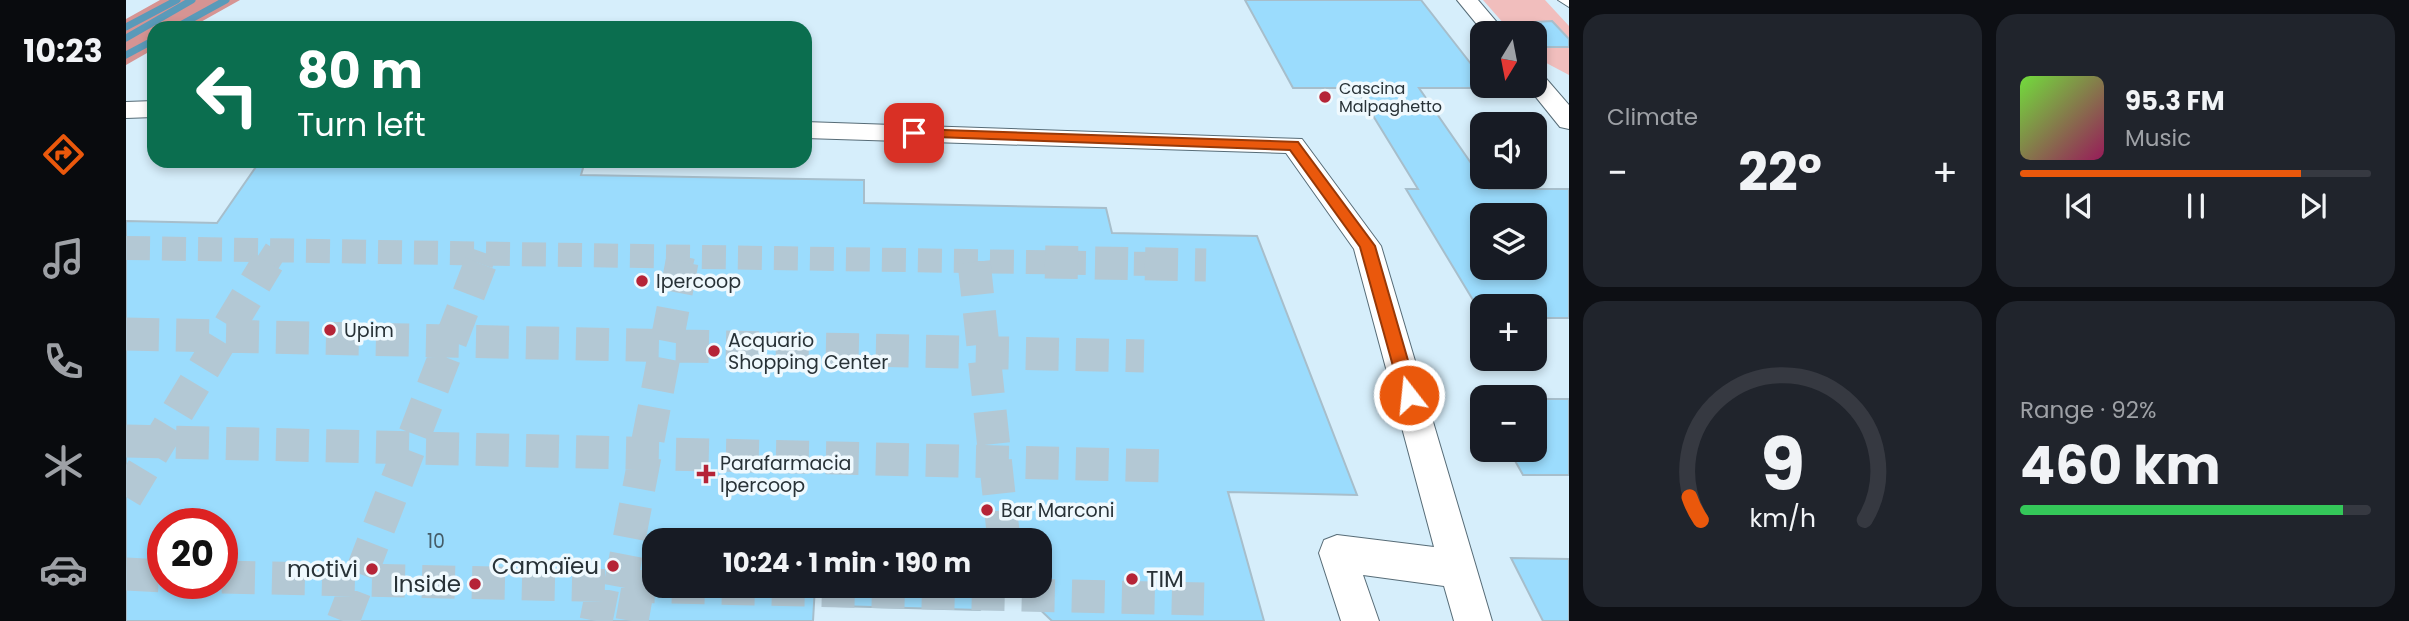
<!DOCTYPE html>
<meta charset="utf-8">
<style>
body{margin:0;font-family:Poppins,sans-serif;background:#20242c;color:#f1f3f6;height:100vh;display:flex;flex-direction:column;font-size:26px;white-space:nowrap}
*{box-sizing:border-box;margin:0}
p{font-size:23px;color:#9ea1a6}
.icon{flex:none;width:38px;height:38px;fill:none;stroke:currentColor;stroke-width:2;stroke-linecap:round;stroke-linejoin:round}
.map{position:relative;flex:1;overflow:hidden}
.drawer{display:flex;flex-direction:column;gap:14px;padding:14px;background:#0d0f14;width:840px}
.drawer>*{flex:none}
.hud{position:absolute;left:21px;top:21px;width:665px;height:147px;border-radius:21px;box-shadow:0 4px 10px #0003;background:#0b6e4f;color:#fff;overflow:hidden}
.needle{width:46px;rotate:190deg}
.buttons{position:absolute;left:1344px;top:21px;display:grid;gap:14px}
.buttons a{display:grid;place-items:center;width:77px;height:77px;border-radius:14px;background:#171b24;box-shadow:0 4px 10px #0003;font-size:35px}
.speed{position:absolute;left:21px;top:508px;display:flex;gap:14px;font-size:35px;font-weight:700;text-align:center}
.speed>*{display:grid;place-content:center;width:91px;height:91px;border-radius:50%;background:#171b24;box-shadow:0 4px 10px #0003;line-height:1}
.speed .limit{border:10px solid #d22;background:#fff;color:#111}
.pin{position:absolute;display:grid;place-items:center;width:60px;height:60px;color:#fff;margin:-30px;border-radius:14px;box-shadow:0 4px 10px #0006}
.me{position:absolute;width:77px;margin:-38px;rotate:344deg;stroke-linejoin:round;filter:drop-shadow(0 0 5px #0008)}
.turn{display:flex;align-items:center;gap:24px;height:147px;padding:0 35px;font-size:32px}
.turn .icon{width:91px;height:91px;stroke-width:2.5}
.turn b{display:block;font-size:49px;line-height:60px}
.big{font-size:52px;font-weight:700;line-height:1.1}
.drawer .widget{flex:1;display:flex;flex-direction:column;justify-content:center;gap:10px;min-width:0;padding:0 24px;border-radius:21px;background:#20242c}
.drawer .dial{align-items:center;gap:0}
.dial svg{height:182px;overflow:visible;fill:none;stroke:#363941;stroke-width:7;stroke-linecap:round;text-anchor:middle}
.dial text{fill:#f1f3f6;stroke:none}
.song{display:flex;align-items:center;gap:21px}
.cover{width:84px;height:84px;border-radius:10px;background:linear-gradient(135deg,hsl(100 70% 55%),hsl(330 70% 35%))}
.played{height:7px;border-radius:4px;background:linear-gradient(90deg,#ea580c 80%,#363941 80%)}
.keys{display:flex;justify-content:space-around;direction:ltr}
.heat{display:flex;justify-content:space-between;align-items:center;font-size:38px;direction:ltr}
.charge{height:10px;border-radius:5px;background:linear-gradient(90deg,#34c759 92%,#363941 0)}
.drawer .tiles{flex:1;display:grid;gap:14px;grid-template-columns:repeat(2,1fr)}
.trip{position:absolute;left:516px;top:528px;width:410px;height:70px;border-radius:21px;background:#171b24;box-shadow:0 4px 10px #0003;font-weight:700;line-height:70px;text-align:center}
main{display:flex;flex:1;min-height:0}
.menu{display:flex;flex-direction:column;width:126px;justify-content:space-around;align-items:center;background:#090b0e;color:#9ea1a6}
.menu .icon{width:49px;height:49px}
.menu .selected{color:#ea580c}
.menu b{font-size:32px;color:#f1f3f6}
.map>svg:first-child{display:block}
.green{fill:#f1bebd}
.forest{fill:#d69493}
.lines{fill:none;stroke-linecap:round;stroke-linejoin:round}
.stream{stroke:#5a9ab9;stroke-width:7}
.building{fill:#9bdcfd;stroke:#a7becb;stroke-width:2;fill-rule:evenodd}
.minor-tunnel-far1{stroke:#b3c8d4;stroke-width:24;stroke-dasharray:24 12;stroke-linecap:butt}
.minor-tunnel{stroke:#b3c8d4;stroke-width:33;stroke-dasharray:33 17;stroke-linecap:butt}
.minor-casing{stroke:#576c77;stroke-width:2}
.minor{fill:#fff;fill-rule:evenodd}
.route{fill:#ea580c;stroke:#983908;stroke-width:2}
.poi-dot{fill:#b52437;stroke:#eff9fe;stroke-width:2.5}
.labels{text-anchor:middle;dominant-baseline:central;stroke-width:7;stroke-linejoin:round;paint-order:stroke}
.far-poi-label{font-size:16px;fill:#283237;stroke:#eff9fe;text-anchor:start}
.poi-label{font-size:19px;fill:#283237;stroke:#eff9fe;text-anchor:start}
.near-number-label{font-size:19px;fill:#455c68}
.near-poi-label{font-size:23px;fill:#283237;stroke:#eff9fe;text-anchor:end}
</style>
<main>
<nav class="menu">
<b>10:23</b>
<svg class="icon selected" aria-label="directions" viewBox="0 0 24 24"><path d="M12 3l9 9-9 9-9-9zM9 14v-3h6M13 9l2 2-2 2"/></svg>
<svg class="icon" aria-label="music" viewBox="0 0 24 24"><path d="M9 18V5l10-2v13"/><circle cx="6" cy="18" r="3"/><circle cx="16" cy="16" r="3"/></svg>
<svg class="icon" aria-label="phone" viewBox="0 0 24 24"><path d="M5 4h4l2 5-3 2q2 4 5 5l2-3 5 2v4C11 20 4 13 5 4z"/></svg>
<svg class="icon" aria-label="climate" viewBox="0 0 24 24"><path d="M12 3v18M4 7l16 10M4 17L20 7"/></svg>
<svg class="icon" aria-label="car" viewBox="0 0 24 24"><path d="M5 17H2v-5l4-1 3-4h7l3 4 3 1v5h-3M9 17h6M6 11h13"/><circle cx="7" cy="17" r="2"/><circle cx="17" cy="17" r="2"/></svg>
</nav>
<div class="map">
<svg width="1443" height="621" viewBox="0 0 1443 621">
<rect width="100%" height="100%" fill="#d6eefb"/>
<path class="green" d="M1357 0H1419L1443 26V75L1409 57V33H1386Z"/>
<path class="forest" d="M34 0H114L64 28H28V49L0 65V19Z"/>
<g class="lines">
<path class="stream" d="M0 27 51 0
M49 28 100 0
M0 38 66 0
M0 55 28 40"/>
</g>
<path class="building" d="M1119 0H1295L1356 78V86L1364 88H1293L1363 189H1443V318H1409V306H1356V315L1280 189H1292L1230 88H1167ZM1356 215H1409V268H1356Z
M1426 21 1443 39V47H1409V22Z
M134 161H459L455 175 738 180V203L980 208 986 233 1131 236 1231 495 1102 492 1138 621H926L889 586H914V541H528V586H689L687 621H0V221L91 223ZM37 523H96V583H37Z
M1409 399H1443V475H1397L1383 450H1409Z
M1385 558 1443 559V621H1417Z
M710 586H878L854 610 710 606Z"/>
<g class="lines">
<path class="minor-tunnel-far1" d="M0 248 1030 264
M848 261V264
M141 264 150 250
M355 264 359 253
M555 264 557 256"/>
<path class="minor-tunnel" d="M848 262 878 541
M919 262 1080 265
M0 334 1018 356
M0 441 1044 466
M0 497 142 262
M0 574 37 576
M96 577 1078 599
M494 587 556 262
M217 621 355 262
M470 621 477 587
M506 621 512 587"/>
<defs>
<path id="minor" d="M1331 0H1352L1380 33H1358Z
M1432 0H1443V7Z
M1409 73 1417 75 1443 105V129L1434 127 1401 86H1409Z
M28 101V117L0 118V102Z
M679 122 1176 139 1255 246 1366 621H1328L1318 586 1237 575 1253 621H1215L1193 553 1198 540 1211 535 1308 547 1228 249 1160 153 679 138Z"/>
</defs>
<use href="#minor" class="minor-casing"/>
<use href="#minor" class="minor"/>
</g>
<path class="route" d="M788 129 1172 142 1249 246 1292 395 1289 400 1283 402 1275 395 1234 247 1164 150 783 136V130Z"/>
<g class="poi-dot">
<circle cx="1199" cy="97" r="7"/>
<circle cx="516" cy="281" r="7"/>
<circle cx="204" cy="330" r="7"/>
<circle cx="588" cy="351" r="7"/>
<path d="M576.5 463.5h7v7h7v7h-7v7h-7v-7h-7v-7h7z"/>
<circle cx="861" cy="510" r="7"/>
<circle cx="487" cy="566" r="7"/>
<circle cx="246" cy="569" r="7"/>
<circle cx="1006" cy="579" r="7"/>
<circle cx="349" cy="584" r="7"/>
</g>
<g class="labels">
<g class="far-poi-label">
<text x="1213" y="88">Cascina<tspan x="1213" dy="18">Malpaghetto</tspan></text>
</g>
<g class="poi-label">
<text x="530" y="281">Ipercoop</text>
<text x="218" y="330">Upim</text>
<text x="602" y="340">Acquario<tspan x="602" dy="22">Shopping Center</tspan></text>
<text x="594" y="463">Parafarmacia<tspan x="594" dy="22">Ipercoop</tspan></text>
<text x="875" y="510">Bar Marconi</text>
</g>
<g class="near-number-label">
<text x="310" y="541">10</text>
</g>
<g class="near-poi-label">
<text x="473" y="566">Camaïeu</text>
<text x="232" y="569">motivi</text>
<text x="1020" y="579" text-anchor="start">TIM</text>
<text x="335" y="584">Inside</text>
</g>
</g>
</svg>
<div class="buttons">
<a><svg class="needle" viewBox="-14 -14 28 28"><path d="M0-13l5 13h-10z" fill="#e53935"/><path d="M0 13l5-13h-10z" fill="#9ea1a6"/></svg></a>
<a><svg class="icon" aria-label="sound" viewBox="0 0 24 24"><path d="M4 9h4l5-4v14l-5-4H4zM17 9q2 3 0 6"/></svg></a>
<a><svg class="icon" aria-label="layers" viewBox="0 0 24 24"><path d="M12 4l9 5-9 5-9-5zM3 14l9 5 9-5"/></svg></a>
<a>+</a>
<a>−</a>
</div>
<div class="speed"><div class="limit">20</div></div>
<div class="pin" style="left:788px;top:133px;background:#d93025"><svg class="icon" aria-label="arrive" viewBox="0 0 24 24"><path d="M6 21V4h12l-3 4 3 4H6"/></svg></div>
<svg class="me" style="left:1283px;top:395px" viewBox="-20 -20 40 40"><circle r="17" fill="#ea580c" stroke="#fff" stroke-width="3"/><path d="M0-11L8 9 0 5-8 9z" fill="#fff"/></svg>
<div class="trip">10:24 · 1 min · 190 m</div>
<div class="hud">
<div class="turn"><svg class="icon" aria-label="left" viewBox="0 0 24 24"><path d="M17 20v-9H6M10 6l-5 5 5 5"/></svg><div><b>80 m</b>Turn left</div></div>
</div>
</div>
<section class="drawer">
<div class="tiles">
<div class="widget"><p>Climate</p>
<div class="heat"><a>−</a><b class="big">22°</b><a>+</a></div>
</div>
<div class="widget">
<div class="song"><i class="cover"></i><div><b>95.3 FM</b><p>Music</p></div></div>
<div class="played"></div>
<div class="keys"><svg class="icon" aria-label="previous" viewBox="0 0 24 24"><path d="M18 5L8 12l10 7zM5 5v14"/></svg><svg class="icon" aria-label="pause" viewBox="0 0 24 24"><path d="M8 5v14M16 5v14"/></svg><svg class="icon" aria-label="next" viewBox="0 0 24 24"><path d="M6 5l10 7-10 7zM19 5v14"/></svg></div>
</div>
<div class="widget dial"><svg viewBox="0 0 100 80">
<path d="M14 69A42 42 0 1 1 86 69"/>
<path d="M14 69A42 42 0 0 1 9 59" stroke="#ea580c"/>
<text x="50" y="56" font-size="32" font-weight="700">9</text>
<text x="50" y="72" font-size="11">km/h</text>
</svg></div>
<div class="widget"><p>Range · 92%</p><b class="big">460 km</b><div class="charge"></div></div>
</div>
</section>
</main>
